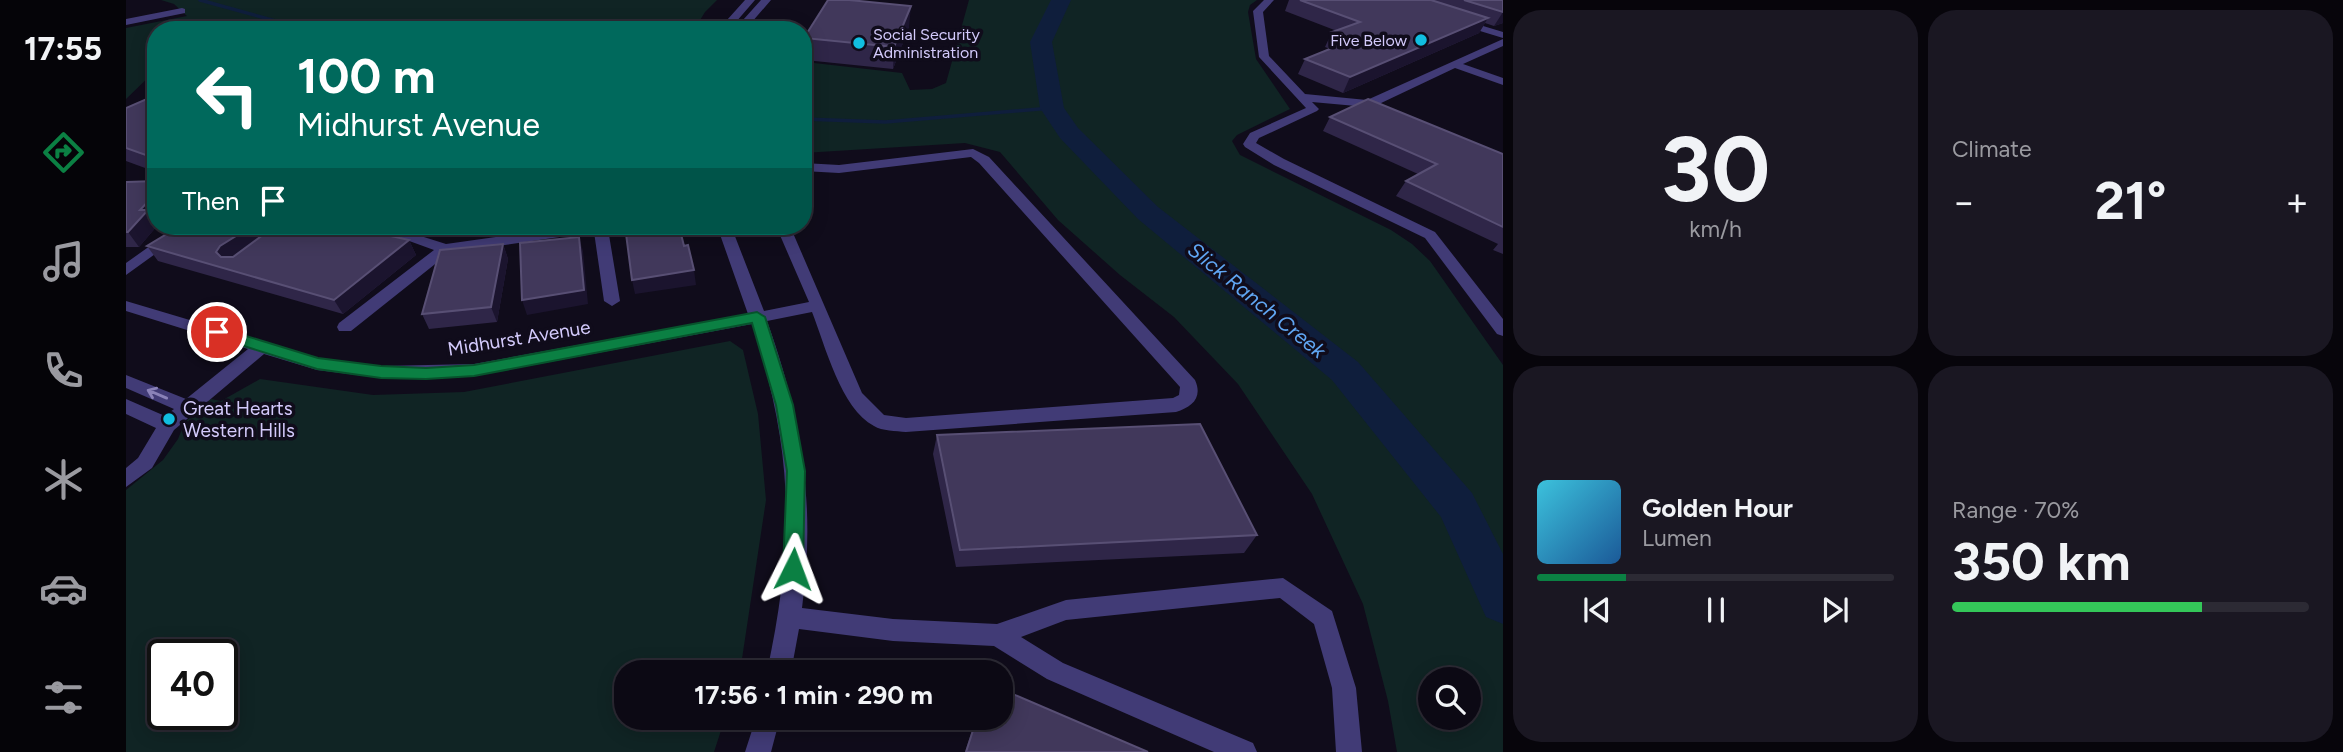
<!DOCTYPE html>
<meta charset="utf-8">
<style>
body{margin:0;font-family:Figtree,sans-serif;background:#1a1722;color:#f1f3f6;height:100vh;display:flex;flex-direction:column;font-size:26px;white-space:nowrap}
*{box-sizing:border-box;margin:0}
p{font-size:23px;color:#9a9aa0}
.icon{flex:none;width:38px;height:38px;fill:none;stroke:currentColor;stroke-width:2;stroke-linecap:round;stroke-linejoin:round}
.map{position:relative;flex:1;overflow:hidden}
.details{display:flex;flex-direction:column;gap:10px;padding:10px;background:#07050b;width:840px}
.details>*{flex:none}
.guide{position:absolute;left:21px;top:21px;width:665px;height:214px;border-radius:28px;box-shadow:0 4px 18px #0003,0 0 0 2px #2c2a34;background:#00695c;color:#fff;overflow:hidden}
.controls{position:absolute;left:1292px;top:667px;display:grid;gap:14px}
.controls a{display:grid;place-items:center;width:63px;height:63px;border-radius:50%;background:#0c0914;box-shadow:0 4px 18px #0003,0 0 0 2px #2c2a34;font-size:35px}
.speed{position:absolute;left:21px;top:639px;display:flex;gap:14px;font-size:35px;font-weight:700;text-align:center}
.speed>*{display:grid;place-content:center;width:91px;height:91px;border-radius:50%;background:#0c0914;box-shadow:0 4px 18px #0003,0 0 0 2px #2c2a34;line-height:1}
.speed .limit{border:4px solid #111;border-radius:10px;background:#fff;color:#111}
.pin{position:absolute;display:grid;place-items:center;width:60px;height:60px;color:#fff;margin:-30px;border:4px solid #fff;border-radius:50%;box-shadow:0 2px 7px #0007}
.me{position:absolute;width:77px;margin:-38px;rotate:3deg;stroke-linejoin:round;filter:drop-shadow(0 0 5px #0008)}
.turn{display:flex;align-items:center;gap:24px;height:147px;padding:0 35px;font-size:32px}
.turn .icon{width:91px;height:91px;stroke-width:2.5}
.turn b{display:block;font-size:49px;line-height:60px}
.then{display:flex;align-items:center;height:66px;padding:0 35px;background:#0003;gap:14px;font-size:26px}
.big{font-size:52px;font-weight:700;line-height:1.1}
.details .card{flex:1;display:flex;flex-direction:column;justify-content:center;gap:10px;min-width:0;padding:0 24px;border-radius:28px;background:#1a1722}
.details .dial{align-items:center;gap:0}
.dial b{font-size:91px;line-height:1}
.song{display:flex;align-items:center;gap:21px}
.cover{width:84px;height:84px;border-radius:10px;background:linear-gradient(135deg,hsl(190 70% 55%),hsl(210 70% 35%))}
.played{height:7px;border-radius:4px;background:linear-gradient(90deg,#0b8043 25%,#2c2a34 25%)}
.keys{display:flex;justify-content:space-around;direction:ltr}
.heat{display:flex;justify-content:space-between;align-items:center;font-size:38px;direction:ltr}
.charge{height:10px;border-radius:5px;background:linear-gradient(90deg,#34c759 70%,#2c2a34 0)}
.details .tiles{flex:1;display:grid;gap:10px;grid-template-columns:repeat(2,1fr)}
.trip{position:absolute;left:488px;top:660px;width:399px;height:70px;border-radius:28px;background:#0c0914;box-shadow:0 4px 18px #0003,0 0 0 2px #2c2a34;font-weight:700;line-height:70px;text-align:center}
main{display:flex;flex:1;min-height:0}
.tab-bar{display:flex;flex-direction:column;width:126px;justify-content:space-around;align-items:center;background:#050408;color:#9a9aa0}
.tab-bar .icon{width:49px;height:49px}
.tab-bar .current{color:#0b8043}
.tab-bar b{font-size:32px;color:#f1f3f6}
.map>svg:first-child{display:block}
.green{fill:#102424;fill-rule:evenodd}
.lines{fill:none;stroke-linecap:round;stroke-linejoin:round}
.stream{stroke:#0f1e3c;stroke-width:3.5}
.river{fill:#0f1e3c;fill-rule:evenodd}
.minor{fill:#413b76;fill-rule:evenodd}
.wall{fill:#2f2648}
.shaded-wall{fill:#1b142e}
.building{fill:#41385b;stroke:#584f74;stroke-width:2}
.oneway{stroke:#8a82b8}
.route{fill:#0b8043;stroke:#07532c;stroke-width:2}
.poi-dot{fill:#11bee0;stroke:#100c1b;stroke-width:2.5}
.labels{text-anchor:middle;dominant-baseline:central;stroke-width:7;stroke-linejoin:round;paint-order:stroke}
.far-poi-label{font-size:16px;fill:#d3cafb;stroke:#100c1b;text-anchor:start}
.street-label{font-size:19px;fill:#d3cafb;stroke:#100c1b}
.poi-label{font-size:19px;fill:#d3cafb;stroke:#100c1b;text-anchor:start}
.water-label{font-size:21px;font-style:italic;fill:#60a6f3;stroke:#100c1b}
</style>
<main>
<nav class="tab-bar">
<b>17:55</b>
<svg class="icon current" aria-label="directions" viewBox="0 0 24 24"><path d="M12 3l9 9-9 9-9-9zM9 14v-3h6M13 9l2 2-2 2"/></svg>
<svg class="icon" aria-label="music" viewBox="0 0 24 24"><path d="M9 18V5l10-2v13"/><circle cx="6" cy="18" r="3"/><circle cx="16" cy="16" r="3"/></svg>
<svg class="icon" aria-label="phone" viewBox="0 0 24 24"><path d="M5 4h4l2 5-3 2q2 4 5 5l2-3 5 2v4C11 20 4 13 5 4z"/></svg>
<svg class="icon" aria-label="climate" viewBox="0 0 24 24"><path d="M12 3v18M4 7l16 10M4 17L20 7"/></svg>
<svg class="icon" aria-label="car" viewBox="0 0 24 24"><path d="M5 17H2v-5l4-1 3-4h7l3 4 3 1v5h-3M9 17h6M6 11h13"/><circle cx="7" cy="17" r="2"/><circle cx="17" cy="17" r="2"/></svg>
<svg class="icon" aria-label="filters" viewBox="0 0 24 24"><path d="M4 7h16M4 17h16"/><circle cx="9" cy="7" r="2"/><circle cx="15" cy="17" r="2"/></svg>
</nav>
<div class="map">
<svg width="1377" height="752" viewBox="0 0 1377 752">
<rect width="100%" height="100%" fill="#100c1b"/>
<path class="green" d="M35 0H591L579 12 568 30H30V70L0 99V28L61 16 48 4Z
M843 0H1131L1124 5 1122 12 1130 59 1164 109 1111 135 1106 141 1114 155 1265 230 1286 244 1304 261 1377 365V752H1271L1262 701 1237 604 1186 494 1112 384 1048 317 994 275 932 220 874 152 839 143 677 153V66L688 63 776 73 784 90 806 89 820 83ZM1304 679H1342V718H1304Z
M604 341 617 350 632 414 640 500 614 672H500V718H599L588 752H0V490L37 460 52 439 59 422 85 399 95 401 134 379 247 395 338 392ZM37 654H96V714H37Z"/>
<g class="lines">
<path class="stream" d="M74 0 182 30
M677 119 759 122 926 108"/>
<path class="river" d="M925 0H945L926 42 938 108 952 128 1032 207 1232 362 1346 493 1377 554V624L1360 617 1315 517 1206 380 1012 219 934 138 914 108 904 42Z"/>
<path class="minor" d="M619 0H629L603 30H592Z
M635 0H645L619 30H608Z
M1138 0H1148L1137 12 1143 56 1179 94 1241 100 1377 39V46L1337 64 1377 78V85L1329 68 1253 104 1260 109 1254 113 1241 107 1186 102 1193 109 1191 111 1133 138 1130 143 1158 159 1309 232 1377 319V336L1371 334 1299 238 1148 165 1119 147 1117 144 1124 133 1180 108 1133 57 1127 11Z
M56 8 59 9V13L0 25V19Z
M1334 19 1377 32V38L1331 24 1329 22Z
M847 149 863 157 1069 380C1077 398 1066 407 1050 412L780 432C770 431 756 431 748 426 715 409 699 345 686 312L641 321C676 419 690 505 676 608L767 619 871 624 940 600 1157 578 1206 611 1230 688 1236 752H1210L1206 688 1188 624 1154 598 940 620 895 637 937 663 1127 743 1131 752H1088L921 679 868 646 767 641 673 629 665 672H641C669 541 668 452 626 324L348 376 255 378 191 370 138 354 48 430 26 468 0 487V468L12 458 30 428 0 414V399L39 416 48 409 0 388V375L60 399 122 349 0 311V301L191 358 255 366 348 364 622 314 591 226H605L638 311 683 302 650 226H664L736 393 758 415 780 418 1047 398 1053 395 1054 387 853 163 845 157 713 173 677 171V163L713 165Z
M52 226H68L0 275V263Z
M242 226H263L320 244 449 226H484L482 229 494 301 486 306 478 301 468 232 323 253 225 331H213L211 327 213 323 308 250Z
M630 718H654L645 752H619Z"/>
</g>
<path class="wall" d="M1163 0H1377V23L1368 26 1359 23 1353 33 1217 93 1172 74 1179 59 1204 49 1199 47 1206 32 1211 31 1159 11Z
M783 27 767 69 679 60 678 38Z
M30 95V172L0 161V108Z
M1204 117 1377 154V254L1367 250 1372 244 1270 196 1280 181 1292 174 1197 131Z
M30 181V219L29 220 31 226 13 247H0V182Z
M327 226H370L364 234 330 231Z
M283 240 290 255 217 314 32 261 21 246Z
M377 244 382 259 371 322 303 329 296 314Z
M811 435 1131 535 1118 553 830 567 807 454Z
M850 718H875L1022 752H839Z"/>
<path class="shaded-wall" d="M785 6 783 27 767 69 768 47Z
M1377 12V23L1368 26Z
M1362 18 1353 33 1217 93 1224 77Z
M30 193V219L29 220 31 226 13 247 2 232 14 210Z
M126 226H156L99 266 90 252 94 246Z
M361 226H370L364 234Z
M453 237 457 251 462 304 401 315 396 300Z
M283 240 290 255 217 314 208 300Z
M377 244 382 259 371 322 365 307Z
M568 270 570 285 509 294 506 280Z"/>
<path class="building" d="M702 0H723L785 6 768 47 678 38Z
M1174 0H1305L1362 18 1224 77 1179 59 1226 40 1206 32 1234 22Z
M1338 0H1377V12Z
M30 95V157L28 158 0 148V108Z
M1242 99 1377 154V227L1280 181 1311 164 1204 117Z
M30 181V193L14 210H22L2 232H0V182Z
M54 226H126L94 246 90 252 95 257H107L149 226H220L283 240 208 300 21 246Z
M499 226H553L558 246 562 245 568 270 506 280Z
M453 237 458 290 396 300 394 243Z
M377 244 365 307 296 314 314 250Z
M1074 424 1131 535 834 550 811 435Z
M875 689 1022 752H840L851 718H875Z"/>
<defs><path id="oneway-shaft" d="M-6 0H5M1.5-3L5.5 0L1.5 3" fill="none" stroke-width="1.6" stroke-linecap="round" stroke-linejoin="round" transform="scale(1.75)"/></defs>
<use class="oneway" href="#oneway-shaft" transform="translate(31 394) rotate(-157)"/>
<path class="route" d="M631 312 639 317 667 405 679 471 677 569 674 575 667 577 660 575 657 569 661 471 650 405 626 323 348 376 300 379 255 378 191 369 86 336 83 332 91 327 192 358 255 366 300 368 348 365Z"/>
<g class="poi-dot">
<circle cx="1295" cy="40" r="7"/>
<circle cx="733" cy="43" r="7"/>
<circle cx="43" cy="419" r="7"/>
</g>
<g class="labels">
<g class="far-poi-label">
<text x="747" y="34">Social Security<tspan x="747" dy="18">Administration</tspan></text>
<text x="1281" y="40" text-anchor="end">Five Below</text>
</g>
<g class="street-label">
<text transform="translate(393 338) rotate(-9)">Midhurst Avenue</text>
</g>
<g class="poi-label">
<text x="57" y="408">Great Hearts<tspan x="57" dy="22">Western Hills</tspan></text>
</g>
<g class="water-label">
<text transform="translate(1131 300) rotate(39)">Slick Ranch Creek</text>
</g>
</g>
</svg>
<div class="controls">
<a><svg class="icon" aria-label="search" viewBox="0 0 24 24"><circle cx="10" cy="10" r="6"/><path d="M15 15l6 6"/></svg></a>
</div>
<div class="speed"><div class="limit">40</div></div>
<div class="pin" style="left:91px;top:332px;background:#d93025"><svg class="icon" aria-label="arrive" viewBox="0 0 24 24"><path d="M6 21V4h12l-3 4 3 4H6"/></svg></div>
<svg class="me" style="left:667px;top:569px" viewBox="-20 -20 40 40"><path d="M0-17L14 15 0 8-14 15z" fill="#0b8043" stroke="#fff" stroke-width="4"/></svg>
<div class="trip">17:56 · 1 min · 290 m</div>
<div class="guide">
<div class="turn"><svg class="icon" aria-label="left" viewBox="0 0 24 24"><path d="M17 20v-9H6M10 6l-5 5 5 5"/></svg><div><b>100 m</b>Midhurst Avenue</div></div>
<div class="then">Then<svg class="icon" aria-label="arrive" viewBox="0 0 24 24"><path d="M6 21V4h12l-3 4 3 4H6"/></svg></div>
</div>
</div>
<section class="details">
<div class="tiles">
<div class="card dial"><b>30</b><p>km/h</p></div>
<div class="card"><p>Climate</p>
<div class="heat"><a>−</a><b class="big">21°</b><a>+</a></div>
</div>
<div class="card">
<div class="song"><i class="cover"></i><div><b>Golden Hour</b><p>Lumen</p></div></div>
<div class="played"></div>
<div class="keys"><svg class="icon" aria-label="previous" viewBox="0 0 24 24"><path d="M18 5L8 12l10 7zM5 5v14"/></svg><svg class="icon" aria-label="pause" viewBox="0 0 24 24"><path d="M8 5v14M16 5v14"/></svg><svg class="icon" aria-label="next" viewBox="0 0 24 24"><path d="M6 5l10 7-10 7zM19 5v14"/></svg></div>
</div>
<div class="card"><p>Range · 70%</p><b class="big">350 km</b><div class="charge"></div></div>
</div>
</section>
</main>
